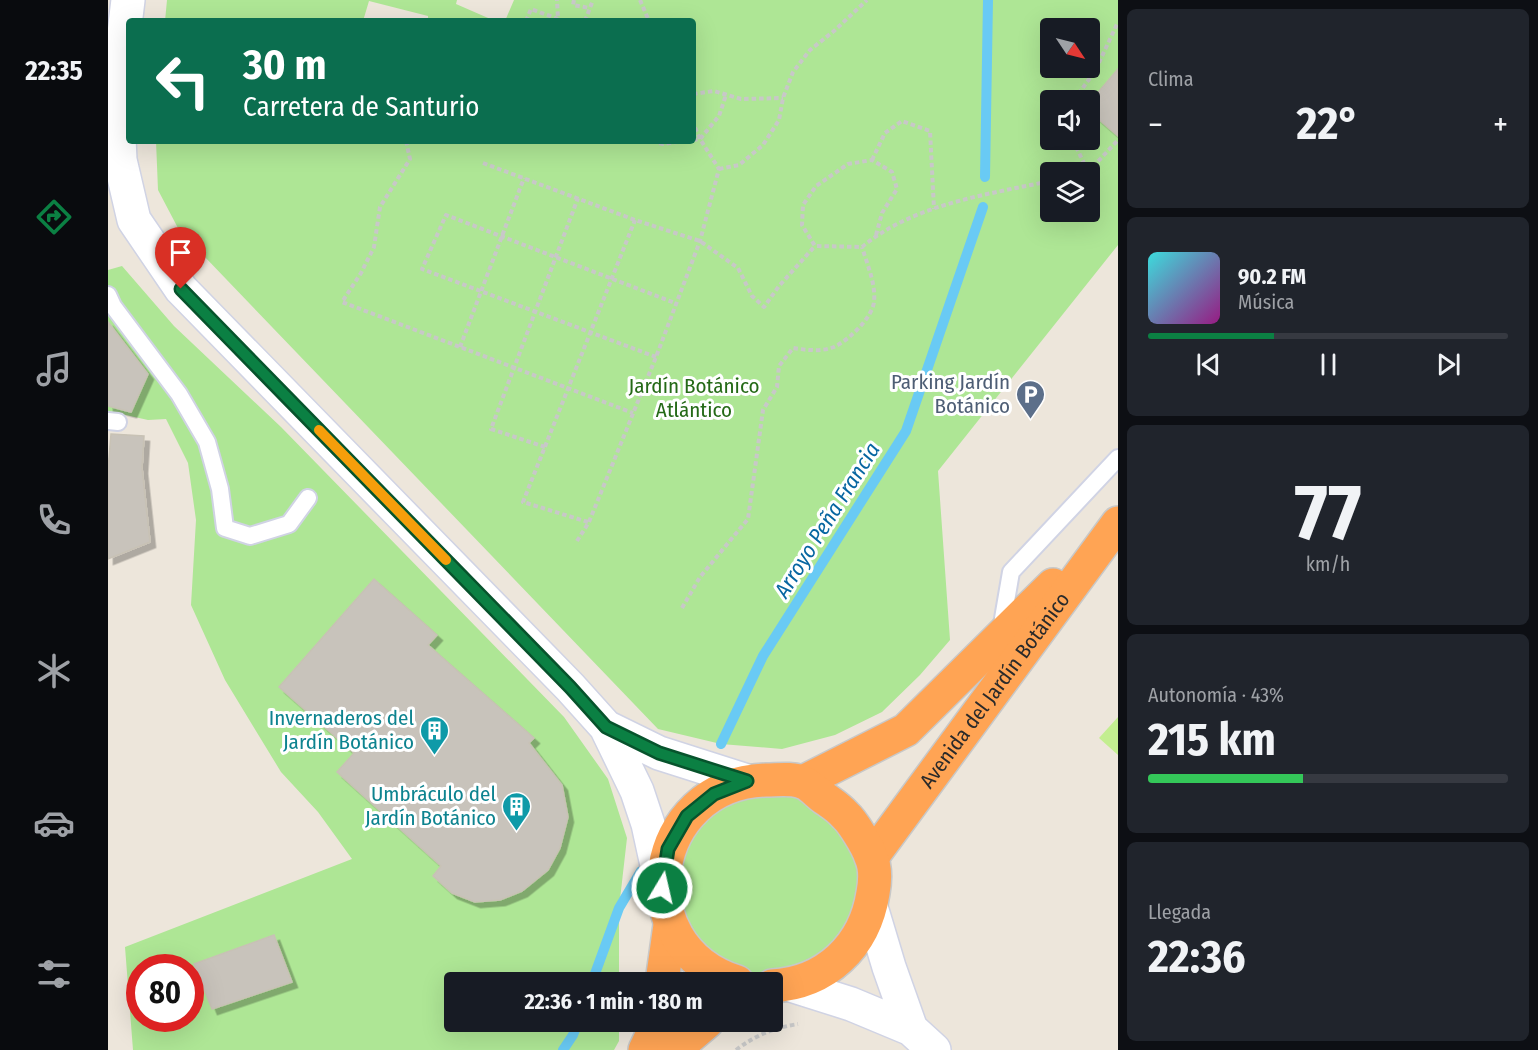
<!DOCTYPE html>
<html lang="es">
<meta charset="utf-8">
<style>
body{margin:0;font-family:"Fira Sans Condensed",sans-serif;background:#20242c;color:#f1f3f6;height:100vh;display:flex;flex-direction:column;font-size:22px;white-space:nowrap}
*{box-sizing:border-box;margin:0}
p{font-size:20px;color:#9ea1a6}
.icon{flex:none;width:33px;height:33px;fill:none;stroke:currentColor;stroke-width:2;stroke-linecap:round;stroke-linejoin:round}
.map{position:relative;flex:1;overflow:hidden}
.details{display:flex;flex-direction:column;gap:9px;padding:9px;background:#0d0f14;width:420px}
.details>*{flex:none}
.guide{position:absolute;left:18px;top:18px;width:570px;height:126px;border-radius:6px;box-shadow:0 6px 24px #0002;background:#0b6e4f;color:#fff;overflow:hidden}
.needle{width:39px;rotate:125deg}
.fabs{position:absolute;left:932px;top:18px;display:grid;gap:12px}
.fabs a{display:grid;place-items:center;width:60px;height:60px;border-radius:6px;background:#171b24;box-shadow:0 6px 24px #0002;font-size:30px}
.speed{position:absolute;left:18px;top:954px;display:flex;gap:12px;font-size:30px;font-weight:700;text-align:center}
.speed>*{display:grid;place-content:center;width:78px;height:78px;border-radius:50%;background:#171b24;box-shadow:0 6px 24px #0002;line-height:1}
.speed .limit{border:9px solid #d22;background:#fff;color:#111}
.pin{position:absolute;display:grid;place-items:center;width:51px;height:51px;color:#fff;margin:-62px -26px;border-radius:50% 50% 50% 0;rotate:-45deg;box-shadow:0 0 6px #0007}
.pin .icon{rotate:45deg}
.me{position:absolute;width:66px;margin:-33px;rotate:9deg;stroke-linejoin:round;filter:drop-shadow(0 0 4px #0008)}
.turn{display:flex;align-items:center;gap:21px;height:126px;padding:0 18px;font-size:27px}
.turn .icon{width:78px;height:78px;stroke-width:2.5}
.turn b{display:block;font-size:42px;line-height:51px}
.big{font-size:45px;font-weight:700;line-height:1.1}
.details .card{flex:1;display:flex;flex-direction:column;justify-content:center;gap:9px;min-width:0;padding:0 21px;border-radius:9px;background:#20242c}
.details .dial{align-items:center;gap:0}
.dial b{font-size:78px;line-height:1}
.song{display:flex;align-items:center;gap:18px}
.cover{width:72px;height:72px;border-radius:9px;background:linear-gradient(135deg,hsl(180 70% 55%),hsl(310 70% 35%))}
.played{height:6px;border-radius:3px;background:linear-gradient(90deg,#0b8043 35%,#363941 35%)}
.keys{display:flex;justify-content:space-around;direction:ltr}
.heat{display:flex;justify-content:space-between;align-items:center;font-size:33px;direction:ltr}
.charge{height:9px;border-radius:4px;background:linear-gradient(90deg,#34c759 43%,#363941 0)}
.trip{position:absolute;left:336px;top:972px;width:339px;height:60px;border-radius:6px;background:#171b24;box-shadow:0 6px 24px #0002;font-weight:700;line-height:60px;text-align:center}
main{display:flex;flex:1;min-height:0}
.tab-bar{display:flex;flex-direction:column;width:108px;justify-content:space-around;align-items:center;background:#090b0e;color:#9ea1a6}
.tab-bar .icon{width:42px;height:42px}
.tab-bar .on{color:#0b8043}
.tab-bar b{font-size:27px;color:#f1f3f6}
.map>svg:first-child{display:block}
.green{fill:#aee695;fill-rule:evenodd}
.pitch{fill:#c3ee90}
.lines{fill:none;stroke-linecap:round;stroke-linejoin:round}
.stream{stroke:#69caf4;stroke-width:10}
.building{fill:#c8c3bb;stroke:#c8c2b5;stroke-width:1.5;filter:url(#shadow)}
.lane-casing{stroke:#d0d3e4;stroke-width:20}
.street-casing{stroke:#d0d3e4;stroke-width:36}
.secondary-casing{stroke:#d0d3e4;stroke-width:36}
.highway-casing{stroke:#c8c8c8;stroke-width:36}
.path{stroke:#c8c8c8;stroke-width:4;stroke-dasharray:4.5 3;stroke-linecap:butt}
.lane{stroke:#fff;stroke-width:16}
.street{stroke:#fff;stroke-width:33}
.secondary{stroke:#fff;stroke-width:33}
.highway{stroke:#ffa454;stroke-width:33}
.route-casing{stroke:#07532c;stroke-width:15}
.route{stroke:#0b8043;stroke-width:10}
.slow{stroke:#f59e0b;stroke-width:10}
.labels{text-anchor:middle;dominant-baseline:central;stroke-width:6;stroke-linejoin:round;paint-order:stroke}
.service-label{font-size:21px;fill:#4e5e75;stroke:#fff;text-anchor:end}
.park-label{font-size:21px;fill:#256a17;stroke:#fff}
.street-label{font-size:21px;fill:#2a2a2a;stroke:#fff}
.culture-label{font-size:21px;fill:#0d838f;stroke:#fff;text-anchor:end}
.water-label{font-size:22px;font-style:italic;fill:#0766a1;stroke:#fff}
</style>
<main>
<nav class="tab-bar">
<b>22:35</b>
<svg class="icon on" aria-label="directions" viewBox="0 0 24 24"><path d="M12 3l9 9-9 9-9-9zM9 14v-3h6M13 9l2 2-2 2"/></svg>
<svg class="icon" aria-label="music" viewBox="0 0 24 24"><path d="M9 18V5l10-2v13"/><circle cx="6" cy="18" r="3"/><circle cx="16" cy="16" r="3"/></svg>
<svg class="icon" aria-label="phone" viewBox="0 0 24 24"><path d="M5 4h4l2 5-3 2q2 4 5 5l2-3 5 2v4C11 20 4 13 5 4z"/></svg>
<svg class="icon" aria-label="climate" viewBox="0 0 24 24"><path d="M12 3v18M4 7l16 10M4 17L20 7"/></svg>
<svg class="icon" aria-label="car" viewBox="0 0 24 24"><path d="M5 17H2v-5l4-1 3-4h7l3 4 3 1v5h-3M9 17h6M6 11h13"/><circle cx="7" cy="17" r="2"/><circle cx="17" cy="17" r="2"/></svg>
<svg class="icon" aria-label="filters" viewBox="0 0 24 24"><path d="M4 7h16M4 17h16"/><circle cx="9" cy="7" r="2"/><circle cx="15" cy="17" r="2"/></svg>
</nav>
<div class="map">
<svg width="1010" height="1050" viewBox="0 0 1010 1050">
<defs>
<filter id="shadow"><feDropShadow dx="5.5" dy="5.5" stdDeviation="0" flood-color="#0004"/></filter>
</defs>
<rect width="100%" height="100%" fill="#ede6db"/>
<path class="green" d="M59 0H349L348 4 387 21H320V16L261 1 255 21H57Z
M406 0H1010V245L830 471 842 640 812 675 774 712 727 735 674 749 613 744 550 729 71 230 50 190 48 141H585V21H397ZM942 28H981V68H942ZM942 100H981V140H942ZM942 172H981V212H942Z
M14 266 66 326 173 427 456 717 500 779 519 838 511 908V982H346V1022H511V1041L506 1050H25L17 947 244 859 210 812 173 772 117 680 83 605 88 520 80 463 58 419 40 420 0 411V270ZM32 968H82V1018H32Z
M674 780 764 857 753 933 664 982H629L582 955 560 850 579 816Z"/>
<path class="pitch" d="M1010 717V755L991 738Z"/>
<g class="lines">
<path class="stream" d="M877 177 880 0
M613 744 655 656 798 431 875 207
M484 982 511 908 533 871
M455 1050 465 1035 470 1022"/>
</g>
<path class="building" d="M1010 69V136L981 111V103Z
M0 322 40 374 23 412 0 406Z
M3 434 36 436 34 468 42 542 0 559V470Z
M266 579 329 635 320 645 426 738 421 743 454 785 460 817 452 848 440 870 414 891 392 900 367 902 344 893 325 876 333 866 229 772 246 753 171 687Z
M166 935 184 982 104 1009 86 964Z"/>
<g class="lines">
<defs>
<path id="lane" d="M0 295 5 306 71 394 99 442 112 489 117 528 142 536 181 524 200 498
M0 421 10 422
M893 630 903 572 1010 458"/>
<path id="street" d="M20 0 9 92 12 160 26 220 73 289 462 687 498 727 529 791 540 824 554 888
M498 727 551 753 639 781"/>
<path id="secondary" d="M763 907 781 967 803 1029
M683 985 743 1004 803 1029 826 1050"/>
<g id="highway">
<path d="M695 782 798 730 945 585"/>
<path id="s1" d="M764 857 1010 523"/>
<path d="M554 982 562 925"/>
<path d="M629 982C515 946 541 783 658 780 669 780 684 778 694 782 701 784 709 793 716 798 723 803 731 808 737 815 745 822 760 847 763 857 768 868 767 882 765 893 757 946 718 983 664 986"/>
<path d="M537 1050 547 1029 548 1022"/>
<path d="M566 1050 599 1022"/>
</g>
</defs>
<use href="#lane" class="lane-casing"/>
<use href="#street" class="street-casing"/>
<use href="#secondary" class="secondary-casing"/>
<use href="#highway" class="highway-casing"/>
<path class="path" d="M466 0 465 5 481 8
M532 0 541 21
M418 21 423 9 450 19 449 0
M477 21 485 0
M585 94 606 91 633 99 675 98
M966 100 987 71 1010 22
M585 140 592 139 611 116 618 95
M965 140 980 172
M298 141 302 159 272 207 266 247 253 273 234 302 525 413
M544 141 555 144 576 141
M764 160 777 133 794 121 822 131 826 209
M375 163 527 220 592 241 630 268 644 296 656 307 671 286 707 246
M611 169 631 165 655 145 671 120 675 98 685 72 702 50 726 31 759 0
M980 172 1010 140
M768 235 774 213 789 189 784 172 764 160 740 164 708 186 695 205 694 225 707 246 754 247C806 204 877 195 942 181
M352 347 416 178
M548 357 314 269 338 215 567 303
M437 447 383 429 470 198
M480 522 415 502 527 220
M469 541 481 522 548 357 592 241 611 169 592 139 585 123
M574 608 592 577 640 519 655 410 669 387 671 366 685 348C698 350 713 352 726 347 741 340 764 318 766 302 768 284 759 264 754 247
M628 1050C648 1035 665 1028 690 1024"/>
<use href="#lane" class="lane"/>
<use href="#street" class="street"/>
<use href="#secondary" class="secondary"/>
<use href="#highway" class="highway"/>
</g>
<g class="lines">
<defs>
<path id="route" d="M73 289 462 687 498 727 551 753 639 781 606 794 579 816 560 849 554 888"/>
</defs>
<use href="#route" class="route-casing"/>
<use href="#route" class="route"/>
<path class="slow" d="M211 430 338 560"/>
</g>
<defs>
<symbol id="parking-pin" viewBox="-11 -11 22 30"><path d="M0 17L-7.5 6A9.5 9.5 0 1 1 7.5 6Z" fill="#5c6f8a" stroke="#fff"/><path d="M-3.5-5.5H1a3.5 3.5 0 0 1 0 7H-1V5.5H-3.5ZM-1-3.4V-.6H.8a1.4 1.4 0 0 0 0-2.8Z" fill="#fff"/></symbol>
<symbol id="building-pin" viewBox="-11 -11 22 30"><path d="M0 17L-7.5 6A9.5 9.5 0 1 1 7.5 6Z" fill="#0f9aa8" stroke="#fff"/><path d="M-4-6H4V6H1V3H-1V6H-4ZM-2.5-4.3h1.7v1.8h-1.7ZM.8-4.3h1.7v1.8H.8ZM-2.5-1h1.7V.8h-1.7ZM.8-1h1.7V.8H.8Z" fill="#fff"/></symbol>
</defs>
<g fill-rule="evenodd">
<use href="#parking-pin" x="906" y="378" width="33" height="45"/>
<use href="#building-pin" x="310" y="714" width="33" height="45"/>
<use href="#building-pin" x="392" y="790" width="33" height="45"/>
</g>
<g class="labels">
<g class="service-label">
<text x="902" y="382">Parking Jardín<tspan x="902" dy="24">Botánico</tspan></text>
</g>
<g class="park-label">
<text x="586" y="386">Jardín Botánico<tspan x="586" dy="24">Atlántico</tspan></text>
</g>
<g class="street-label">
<text stroke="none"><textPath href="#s1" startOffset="207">Avenida del Jardín Botánico</textPath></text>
</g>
<g class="culture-label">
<text x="306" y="718">Invernaderos del<tspan x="306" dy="24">Jardín Botánico</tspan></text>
<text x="388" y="794">Umbráculo del<tspan x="388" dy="24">Jardín Botánico</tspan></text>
</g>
<g class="water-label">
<text transform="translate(719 520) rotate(-58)">Arroyo Peña Francia</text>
</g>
</g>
</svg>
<div class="fabs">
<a><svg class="needle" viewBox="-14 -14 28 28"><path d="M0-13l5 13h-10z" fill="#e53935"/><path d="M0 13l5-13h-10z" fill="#9ea1a6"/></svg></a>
<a><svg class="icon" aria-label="sound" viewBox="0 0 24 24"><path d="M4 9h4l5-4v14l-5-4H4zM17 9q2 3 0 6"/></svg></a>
<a><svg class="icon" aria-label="layers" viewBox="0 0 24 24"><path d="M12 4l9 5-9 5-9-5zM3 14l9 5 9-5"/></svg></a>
</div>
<div class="speed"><div class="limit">80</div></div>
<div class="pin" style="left:73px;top:289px;background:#d93025"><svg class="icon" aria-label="arrive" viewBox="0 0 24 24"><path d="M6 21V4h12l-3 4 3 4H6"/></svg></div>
<svg class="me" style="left:554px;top:888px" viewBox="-20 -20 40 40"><circle r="17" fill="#0b8043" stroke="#fff" stroke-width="3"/><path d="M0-11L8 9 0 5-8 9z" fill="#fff"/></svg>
<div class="trip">22:36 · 1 min · 180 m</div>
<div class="guide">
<div class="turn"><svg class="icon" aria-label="left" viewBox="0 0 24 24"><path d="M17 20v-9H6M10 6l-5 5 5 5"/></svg><div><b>30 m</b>Carretera de Santurio</div></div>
</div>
</div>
<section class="details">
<div class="card"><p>Clima</p>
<div class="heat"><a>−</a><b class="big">22°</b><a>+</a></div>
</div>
<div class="card">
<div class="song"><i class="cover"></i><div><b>90.2 FM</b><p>Música</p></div></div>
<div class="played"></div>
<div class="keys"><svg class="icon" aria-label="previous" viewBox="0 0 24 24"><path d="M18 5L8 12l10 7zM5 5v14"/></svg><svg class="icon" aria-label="pause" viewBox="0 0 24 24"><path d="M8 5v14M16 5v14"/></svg><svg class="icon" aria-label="next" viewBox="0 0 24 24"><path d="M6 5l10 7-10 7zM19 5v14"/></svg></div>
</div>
<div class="card dial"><b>77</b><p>km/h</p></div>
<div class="card"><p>Autonomía · 43%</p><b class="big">215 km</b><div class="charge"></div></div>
<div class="card"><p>Llegada</p><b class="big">22:36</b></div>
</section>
</main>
